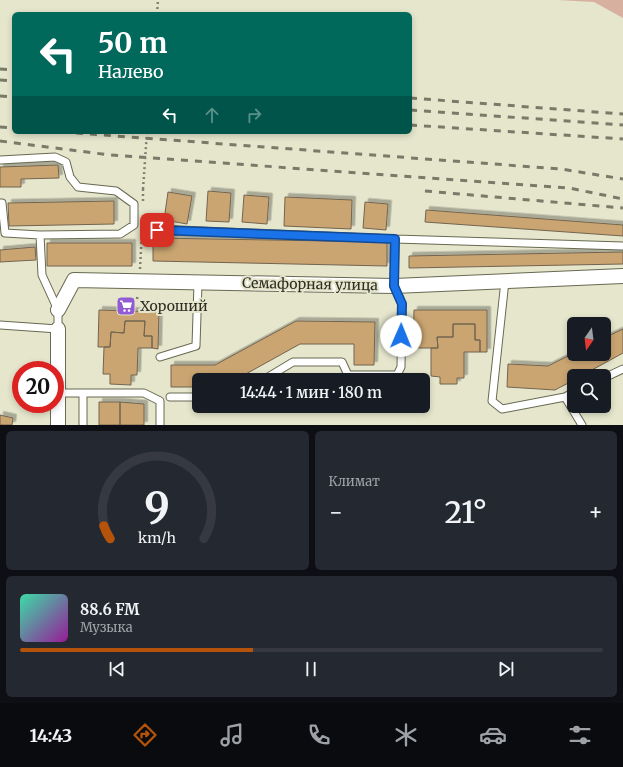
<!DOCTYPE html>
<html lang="ru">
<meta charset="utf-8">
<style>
body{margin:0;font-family:Merriweather,serif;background:#242831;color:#f1f3f6;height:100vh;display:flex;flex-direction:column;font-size:15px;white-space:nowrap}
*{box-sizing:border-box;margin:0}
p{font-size:13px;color:#9ea1a6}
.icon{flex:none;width:22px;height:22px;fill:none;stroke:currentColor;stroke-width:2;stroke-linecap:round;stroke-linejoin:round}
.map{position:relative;height:425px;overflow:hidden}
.details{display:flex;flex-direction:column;gap:6px;padding:6px;background:#0d0f14;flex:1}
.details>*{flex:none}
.guide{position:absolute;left:12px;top:12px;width:400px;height:122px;border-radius:6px;box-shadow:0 2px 6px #0003;background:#00695c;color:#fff;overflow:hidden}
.needle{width:26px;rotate:194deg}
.buttons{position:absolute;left:567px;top:317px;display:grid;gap:8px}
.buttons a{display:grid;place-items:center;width:44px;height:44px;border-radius:6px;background:#171b24;box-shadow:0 2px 6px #0003;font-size:20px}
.speed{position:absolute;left:12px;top:361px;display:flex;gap:8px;font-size:20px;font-weight:700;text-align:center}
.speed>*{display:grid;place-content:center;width:52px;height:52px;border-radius:50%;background:#171b24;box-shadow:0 2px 6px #0003;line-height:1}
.speed .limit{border:6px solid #d22;background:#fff;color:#111}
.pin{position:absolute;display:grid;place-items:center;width:34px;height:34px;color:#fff;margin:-17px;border-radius:8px;box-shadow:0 2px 6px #0006}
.me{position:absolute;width:44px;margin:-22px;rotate:1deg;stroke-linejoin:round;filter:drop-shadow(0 0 3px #0008)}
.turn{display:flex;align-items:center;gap:14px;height:84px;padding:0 20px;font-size:18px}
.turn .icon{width:52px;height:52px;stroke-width:2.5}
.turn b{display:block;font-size:28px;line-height:34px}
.lanes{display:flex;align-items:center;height:38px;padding:0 20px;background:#0003;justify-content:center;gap:20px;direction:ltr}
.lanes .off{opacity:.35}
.big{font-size:30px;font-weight:600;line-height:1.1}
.details .tile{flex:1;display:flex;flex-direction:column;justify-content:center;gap:6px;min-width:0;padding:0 14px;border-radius:6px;background:#242831}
.details .dial{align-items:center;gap:0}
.dial svg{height:104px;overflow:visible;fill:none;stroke:#363941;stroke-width:7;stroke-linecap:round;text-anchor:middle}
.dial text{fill:#f1f3f6;stroke:none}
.song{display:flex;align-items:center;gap:12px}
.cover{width:48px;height:48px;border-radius:6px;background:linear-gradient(135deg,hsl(160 70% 55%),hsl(300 70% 35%))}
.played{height:4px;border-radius:2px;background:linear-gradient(90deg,#b45309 40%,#363941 40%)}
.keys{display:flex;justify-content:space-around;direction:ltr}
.heat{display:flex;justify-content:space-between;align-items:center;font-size:22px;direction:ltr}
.details .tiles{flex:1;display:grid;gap:6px;grid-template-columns:1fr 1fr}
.tile:last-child{grid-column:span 2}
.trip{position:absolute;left:192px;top:373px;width:238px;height:40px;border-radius:6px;background:#171b24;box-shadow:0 2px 6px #0003;font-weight:600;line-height:40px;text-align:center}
.tab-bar{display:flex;height:64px;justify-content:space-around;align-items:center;background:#090b0e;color:#9ea1a6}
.tab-bar .icon{width:28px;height:28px}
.tab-bar .current{color:#b45309}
.tab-bar b{font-size:18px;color:#f1f3f6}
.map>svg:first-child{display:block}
.green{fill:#d7b0a0}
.building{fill:#caa571;stroke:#736450;filter:url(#shadow)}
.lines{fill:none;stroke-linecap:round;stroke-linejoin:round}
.service-casing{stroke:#686952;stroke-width:9}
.minor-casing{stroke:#686952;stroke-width:16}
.path{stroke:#808170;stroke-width:2.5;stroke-dasharray:2 3;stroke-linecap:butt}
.service{stroke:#fff;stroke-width:7}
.minor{stroke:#fff;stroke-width:14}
.rail{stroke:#7a7a69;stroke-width:3;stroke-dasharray:7 7;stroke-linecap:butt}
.path-bridge{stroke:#808170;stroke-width:2.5;stroke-dasharray:2 3;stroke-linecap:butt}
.route-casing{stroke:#114b97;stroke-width:10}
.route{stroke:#1a73e8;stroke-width:7}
.labels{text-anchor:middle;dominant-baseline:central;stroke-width:4;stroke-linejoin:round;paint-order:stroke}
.street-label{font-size:14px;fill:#2d2d23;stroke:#e5e6cc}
.poi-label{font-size:14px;fill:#2d2d23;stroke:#e5e6cc;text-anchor:start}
</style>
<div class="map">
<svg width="623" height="425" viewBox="0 0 623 425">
<defs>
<filter id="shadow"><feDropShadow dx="3.5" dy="-3.5" stdDeviation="0" flood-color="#0004"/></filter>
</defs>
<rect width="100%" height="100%" fill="#e5e6cc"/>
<path class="green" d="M557 0H623V18L594 2Z"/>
<path class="building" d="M58 165 59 178 21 179V187H0V167Z
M208 191 231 193 229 222 206 221Z
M168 192 192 196 187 224 164 220Z
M244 195 269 197 267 224 242 222Z
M285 197 352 200 351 229 284 226Z
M114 201V224L9 226 8 203Z
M365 202 388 204 386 230 363 228Z
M426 210 623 225V236L425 222Z
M153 238 387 242V266L153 261Z
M47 243H132V266H47Z
M35 247 36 260 0 262V250Z
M623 252V264L409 268V256Z
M99 310 159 312 158 349 152 348V336H144L145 321H125L124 333 111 332 110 347H98Z
M414 310H487V352H480V340H475V324H453V337H437L438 348H413Z
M125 321H145L144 336H152V348H138L137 375H131V385L110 384V374H103L104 347H110L111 332 124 333Z
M296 321 375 322 374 365H354V344H300L235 380H199V387H171V365H215Z
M453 324H475V340H480V352H464V378H457V384H440V377L431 376V348H438L437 337H453Z
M623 329V353L581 376H574V380L555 390 507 387 508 364 548 366 574 353V354H604V338Z
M99 402H120V425H99Z
M120 402 144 404V425H120Z
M0 415 13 418 12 425H0Z"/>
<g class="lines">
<defs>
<path id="service" d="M0 160 55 157 66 162 70 177 78 187 116 191 134 204V225L120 234 40 235 42 275 58 310V329L0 325
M0 203H2L5 233 40 235
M157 229 395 239 394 286 402 304 401 367 397 375H348L342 362H293L263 380
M395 239 623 246
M505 281 492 401 502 409 565 397 574 392
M160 357 196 346 198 283
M604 378 623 369
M58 393H144L160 401V425
M170 397H199
M565 397 582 425
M83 425V393"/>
<path id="minor" d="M58 310 74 280 394 286 623 276
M58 329V425"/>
</defs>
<use href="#service" class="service-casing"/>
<use href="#minor" class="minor-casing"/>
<path class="path" d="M157 14 158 0
M143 201V189
M140 269 142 230
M137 299 138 294"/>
<use href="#service" class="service"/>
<use href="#minor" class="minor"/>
<path class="rail" d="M0 69 14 70
M0 80 14 81
M0 96 14 97
M410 98 623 114
M410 110 623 125
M410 125 623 139
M0 127 14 128
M62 132 561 169 623 179
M0 141 110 155 569 188 623 199
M425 191 623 208"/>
<path class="path-bridge" d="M143 189 147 132"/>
</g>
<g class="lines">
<defs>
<path id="route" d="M157 230 395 239 394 286 402 304 401 336"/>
</defs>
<use href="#route" class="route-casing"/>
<use href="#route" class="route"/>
</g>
<defs>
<symbol id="supermarket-square" viewBox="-11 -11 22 22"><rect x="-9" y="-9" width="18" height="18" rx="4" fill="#935bd3" stroke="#e5e6cc"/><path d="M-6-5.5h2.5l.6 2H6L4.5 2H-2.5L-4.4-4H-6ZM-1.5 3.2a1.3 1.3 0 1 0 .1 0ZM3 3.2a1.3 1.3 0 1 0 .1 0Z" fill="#fff"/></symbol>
</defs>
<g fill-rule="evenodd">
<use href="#supermarket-square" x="115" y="295" width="22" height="22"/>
</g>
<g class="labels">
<g class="street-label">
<text transform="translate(310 284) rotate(1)">Семафорная улица</text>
</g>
<g class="poi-label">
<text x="140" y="306">Хороший</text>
</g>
</g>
</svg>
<div class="buttons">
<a><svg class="needle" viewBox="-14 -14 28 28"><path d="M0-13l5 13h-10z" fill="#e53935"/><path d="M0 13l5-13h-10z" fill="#9ea1a6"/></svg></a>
<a><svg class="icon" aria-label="search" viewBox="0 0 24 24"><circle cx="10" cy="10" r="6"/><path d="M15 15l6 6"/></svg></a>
</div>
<div class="speed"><div class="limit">20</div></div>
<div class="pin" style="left:157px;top:230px;background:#d93025"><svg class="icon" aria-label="arrive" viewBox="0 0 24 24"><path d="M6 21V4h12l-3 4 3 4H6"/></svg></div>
<svg class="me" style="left:401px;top:336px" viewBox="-20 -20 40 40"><circle r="19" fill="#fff"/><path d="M0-13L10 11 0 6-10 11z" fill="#1a73e8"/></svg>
<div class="trip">14:44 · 1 мин · 180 m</div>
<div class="guide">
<div class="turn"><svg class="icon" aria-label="left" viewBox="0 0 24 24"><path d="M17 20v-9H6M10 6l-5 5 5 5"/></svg><div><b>50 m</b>Налево</div></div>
<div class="lanes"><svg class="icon" aria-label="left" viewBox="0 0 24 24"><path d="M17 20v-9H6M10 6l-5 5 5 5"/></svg><svg class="icon off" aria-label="ahead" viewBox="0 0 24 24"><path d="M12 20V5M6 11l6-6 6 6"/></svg><svg class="icon off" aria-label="right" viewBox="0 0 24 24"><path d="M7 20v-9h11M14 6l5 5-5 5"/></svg></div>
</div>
</div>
<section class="details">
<div class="tiles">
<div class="tile dial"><svg viewBox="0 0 100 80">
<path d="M14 69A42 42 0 1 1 86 69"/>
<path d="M14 69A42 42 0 0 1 9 59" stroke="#b45309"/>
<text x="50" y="56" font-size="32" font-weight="700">9</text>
<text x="50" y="72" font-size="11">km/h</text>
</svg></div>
<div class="tile"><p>Климат</p>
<div class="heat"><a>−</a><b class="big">21°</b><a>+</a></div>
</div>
<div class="tile">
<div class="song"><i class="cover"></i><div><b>88.6 FM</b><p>Музыка</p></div></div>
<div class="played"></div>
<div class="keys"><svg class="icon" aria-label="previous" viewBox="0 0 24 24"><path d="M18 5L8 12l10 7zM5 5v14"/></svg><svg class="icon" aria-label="pause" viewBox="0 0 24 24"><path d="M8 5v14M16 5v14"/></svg><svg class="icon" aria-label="next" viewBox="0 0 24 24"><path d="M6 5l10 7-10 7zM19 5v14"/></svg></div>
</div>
</div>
</section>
<nav class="tab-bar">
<b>14:43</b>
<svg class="icon current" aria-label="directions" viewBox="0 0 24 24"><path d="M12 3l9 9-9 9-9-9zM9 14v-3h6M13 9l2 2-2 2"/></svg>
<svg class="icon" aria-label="music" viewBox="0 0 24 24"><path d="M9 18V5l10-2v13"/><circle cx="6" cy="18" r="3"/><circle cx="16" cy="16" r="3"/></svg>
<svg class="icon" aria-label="phone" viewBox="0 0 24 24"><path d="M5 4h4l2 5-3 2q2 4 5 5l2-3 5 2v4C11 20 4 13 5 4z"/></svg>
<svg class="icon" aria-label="climate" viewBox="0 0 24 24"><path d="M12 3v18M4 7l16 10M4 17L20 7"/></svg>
<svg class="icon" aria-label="car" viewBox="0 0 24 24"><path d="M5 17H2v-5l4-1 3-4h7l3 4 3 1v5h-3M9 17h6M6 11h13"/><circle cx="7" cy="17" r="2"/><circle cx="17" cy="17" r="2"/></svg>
<svg class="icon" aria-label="filters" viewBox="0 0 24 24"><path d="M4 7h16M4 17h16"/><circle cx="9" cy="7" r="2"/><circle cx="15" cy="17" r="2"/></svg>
</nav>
